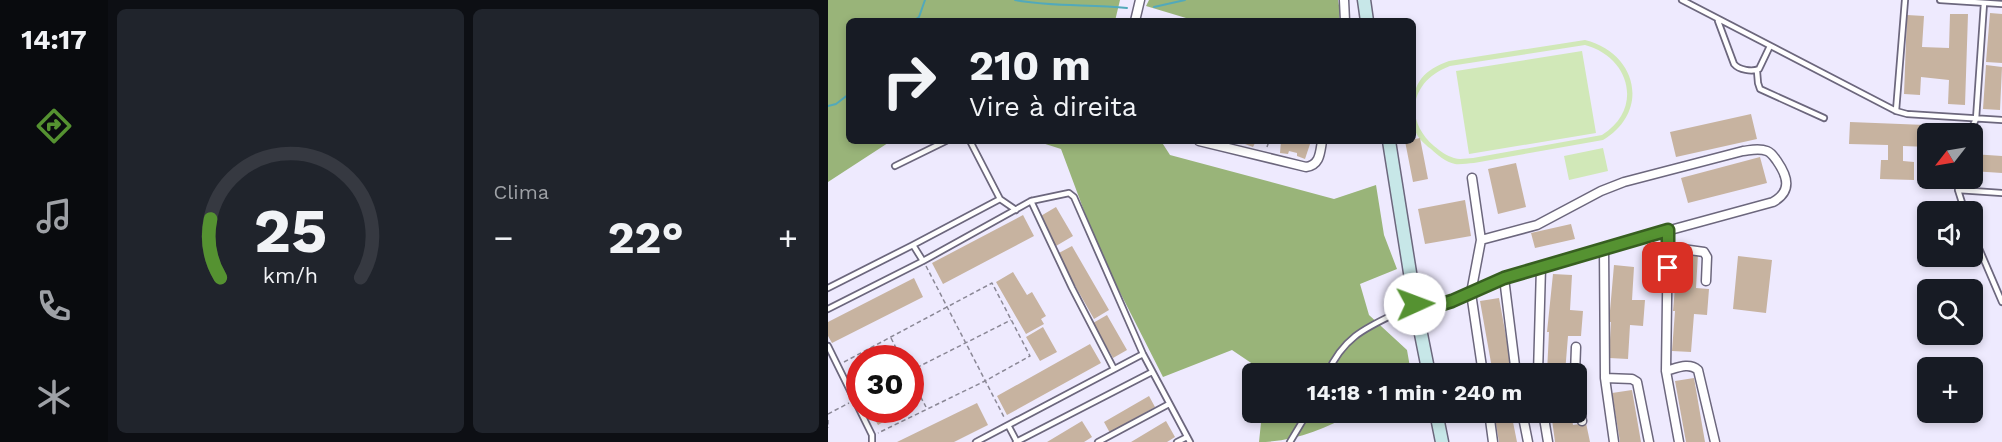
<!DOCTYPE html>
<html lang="pt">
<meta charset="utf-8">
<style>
body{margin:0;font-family:"Work Sans",sans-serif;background:#20242c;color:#f1f3f6;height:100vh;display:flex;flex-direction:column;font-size:22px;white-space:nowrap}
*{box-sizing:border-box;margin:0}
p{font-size:20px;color:#9ea1a6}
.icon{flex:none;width:33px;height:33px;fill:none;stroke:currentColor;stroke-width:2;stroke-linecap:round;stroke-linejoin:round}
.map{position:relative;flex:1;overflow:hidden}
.details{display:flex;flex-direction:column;gap:9px;padding:9px;background:#0d0f14;width:720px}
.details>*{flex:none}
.banner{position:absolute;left:18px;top:18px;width:570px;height:126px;border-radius:9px;box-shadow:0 3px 9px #0003;background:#171b24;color:#f1f3f6;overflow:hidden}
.needle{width:39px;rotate:239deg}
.buttons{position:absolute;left:1089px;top:123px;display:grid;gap:12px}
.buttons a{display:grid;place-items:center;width:66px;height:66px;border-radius:9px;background:#171b24;box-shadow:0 3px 9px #0003;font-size:30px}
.speed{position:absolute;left:18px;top:345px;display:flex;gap:12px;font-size:30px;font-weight:700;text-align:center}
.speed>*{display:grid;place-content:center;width:78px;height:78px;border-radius:50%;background:#171b24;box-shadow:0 3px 9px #0003;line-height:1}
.speed .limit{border:9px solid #d22;background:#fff;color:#111}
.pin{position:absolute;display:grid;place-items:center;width:51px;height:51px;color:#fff;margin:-26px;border-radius:12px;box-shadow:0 3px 9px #0006}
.me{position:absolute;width:66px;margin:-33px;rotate:88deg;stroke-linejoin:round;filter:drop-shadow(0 0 4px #0008)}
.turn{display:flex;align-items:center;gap:21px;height:126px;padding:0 24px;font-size:27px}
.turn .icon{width:78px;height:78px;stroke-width:2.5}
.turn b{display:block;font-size:42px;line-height:51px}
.big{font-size:45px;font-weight:700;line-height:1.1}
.details .tile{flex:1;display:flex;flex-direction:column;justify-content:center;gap:9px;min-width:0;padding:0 21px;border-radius:9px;background:#20242c}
.details .dial{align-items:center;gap:0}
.dial svg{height:156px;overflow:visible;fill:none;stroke:#363941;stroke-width:7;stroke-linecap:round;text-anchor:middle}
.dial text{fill:#f1f3f6;stroke:none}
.heat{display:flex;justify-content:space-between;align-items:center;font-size:33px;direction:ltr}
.details .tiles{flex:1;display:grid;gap:9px;grid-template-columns:repeat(2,1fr)}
.trip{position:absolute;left:414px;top:363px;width:345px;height:60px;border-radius:9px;background:#171b24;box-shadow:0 3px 9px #0003;font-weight:700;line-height:60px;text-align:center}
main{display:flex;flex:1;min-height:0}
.tabs{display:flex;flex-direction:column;width:108px;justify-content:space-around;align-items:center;background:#090b0e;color:#9ea1a6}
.tabs .icon{width:42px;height:42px}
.tabs .current{color:#559231}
.tabs b{font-size:27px;color:#f1f3f6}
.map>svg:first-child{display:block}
.green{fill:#d1e8b8;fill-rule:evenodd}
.forest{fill:#99b479}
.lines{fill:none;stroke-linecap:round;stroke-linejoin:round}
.stream{stroke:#52a9ba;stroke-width:2}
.building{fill:#c7b3a0}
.lane-casing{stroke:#6c677d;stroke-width:8}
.street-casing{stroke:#6c677d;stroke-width:11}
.secondary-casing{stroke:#6c677d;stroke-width:15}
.path{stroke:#8b8896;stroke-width:1.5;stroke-dasharray:4.5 3;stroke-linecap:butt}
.lane{stroke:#fff;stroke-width:4.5}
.street{stroke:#fff;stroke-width:8}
.secondary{stroke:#c7e7e8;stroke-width:12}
.route-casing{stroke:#375f20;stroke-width:15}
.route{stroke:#559231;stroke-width:10}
</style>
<main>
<nav class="tabs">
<b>14:17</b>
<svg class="icon current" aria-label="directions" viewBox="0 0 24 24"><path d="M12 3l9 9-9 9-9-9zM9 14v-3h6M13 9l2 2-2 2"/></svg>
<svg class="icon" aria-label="music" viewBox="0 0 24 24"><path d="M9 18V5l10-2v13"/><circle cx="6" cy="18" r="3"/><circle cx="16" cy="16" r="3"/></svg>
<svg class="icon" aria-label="phone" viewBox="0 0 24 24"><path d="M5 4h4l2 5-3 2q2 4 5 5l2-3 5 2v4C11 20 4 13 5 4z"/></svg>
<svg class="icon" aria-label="climate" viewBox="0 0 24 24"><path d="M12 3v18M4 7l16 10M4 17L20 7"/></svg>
</nav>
<section class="details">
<div class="tiles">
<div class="tile dial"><svg viewBox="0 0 100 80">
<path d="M14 69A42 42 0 1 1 86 69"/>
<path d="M14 69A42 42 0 0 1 9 39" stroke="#559231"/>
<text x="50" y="56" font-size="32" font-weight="700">25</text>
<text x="50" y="72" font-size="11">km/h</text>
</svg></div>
<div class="tile"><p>Clima</p>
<div class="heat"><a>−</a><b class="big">22°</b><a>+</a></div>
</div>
</div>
</section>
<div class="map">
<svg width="1174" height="442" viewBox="0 0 1174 442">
<rect width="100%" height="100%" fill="#eeeafe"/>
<path class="green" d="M757 40C809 53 823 111 775 140L646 163C640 163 632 165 627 164 618 162 609 155 603 149 586 136 585 129 585 109 585 82 596 70 621 61ZM757 45C802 57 816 109 774 135L645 158C639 158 632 160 626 158 619 156 612 151 606 146 574 118 584 80 622 66Z
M754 51 768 133 641 154 628 71Z
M775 148 780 171 741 180 736 156Z"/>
<path class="forest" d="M0 0H292L287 21H21V141H63L0 182Z
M321 0H510L512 11 511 21H368L318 6Z
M208 141H333L342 155 506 199 548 185 556 235 569 269 532 284 541 315 579 350 583 373H438L404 350 335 377 271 251 233 149Z
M434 413H526C496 429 466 442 431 442Z"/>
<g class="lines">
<path class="stream" d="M187 0C224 7 261 4 299 8
M326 7 357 0
M85 21 91 17 97 0
M0 106 8 104 21 94"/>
</g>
<path class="building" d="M1162 13 1174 14V63L1158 62Z
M1122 14H1140L1137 105 1120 104 1121 80 1093 77 1092 95 1076 94 1079 15 1096 16 1094 47 1121 48Z
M1158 65 1174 67 1172 110 1155 109Z
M923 114 929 139 848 157 842 132Z
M1022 122 1123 126 1122 134H1100V147L1075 146V161L1086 162V180L1052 179 1053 160H1060V145L1021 144Z
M592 138 600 179 585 182 577 141Z
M418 141H428L425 147 417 144Z
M453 141H483L477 159 469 156V153L461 151 460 154 452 153Z
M1144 154 1174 156V173L1144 171Z
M932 157 939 183 860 203 853 178Z
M688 163 698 207 670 214 660 169Z
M637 200 643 236 597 244 590 209Z
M228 207 245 236 228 246 211 217Z
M195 215 206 236 115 284 104 263Z
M743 224 747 239 707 248 703 233Z
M244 246 281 310 266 319 229 254Z
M850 252 870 254 868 288 881 289 879 315 866 314 863 352 844 351 847 311H845Z
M910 256 944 260 938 313 905 309Z
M786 265 806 267 804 300H817L815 326 802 325 800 359 781 358 783 322H781Z
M185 272 199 295 204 292 218 316 213 319 216 324 198 334 168 282Z
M725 274 744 275 742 310 755 311 753 336H740L737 373 719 372 721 332H719Z
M86 278 95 297 4 343 0 336V322Z
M671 298 685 374H665L652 301Z
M279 315 299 350 285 358 265 323Z
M215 327 229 352 212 361 198 337Z
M262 344 273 363 179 415 169 396Z
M32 371V392L23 376Z
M866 378 877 442H858L847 381Z
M804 390 813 442H792L784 393Z
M321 396 327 407 282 433 276 422Z
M149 403 160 425 126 442H69Z
M41 410H65L68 415 50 425Z
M666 412H683L689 442H671Z
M723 412H743L745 425 758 423 762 442H727Z
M254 421 264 437 256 442H219Z
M338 421 347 437 339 442H303Z"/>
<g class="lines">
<defs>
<path id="lane" d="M854 0 1068 111 1079 114 1174 120
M1112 0 1174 4
M890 21 906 64C911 70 924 72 931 69L942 46
M929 71 930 83 932 89 996 118
M1068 111 1077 0
M1141 134 1148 119 1156 3
M142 141 172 199 188 210
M67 166 118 141
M1130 178V190L1137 212
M1130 190 1174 193
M203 201 241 193 246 197 315 354 362 442
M1144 232 1174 302
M95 261 85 245 172 199
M0 288 85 245
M0 309 95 261 203 201 244 288 286 369
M0 346 44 435V442
M499 374C518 331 546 325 585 305
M180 425 189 442
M148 442 315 354
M188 442 324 372
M270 442 341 404
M349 442 359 437
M462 442 480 412"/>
<path id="street" d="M516 0 517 21
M307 21 312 0
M371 141 478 167C492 165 492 153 494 141
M644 178 653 240 643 293 655 374
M840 230 838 371 851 442
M840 247 876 252 879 257 878 281
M776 248 777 378 786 442
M676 278 688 374
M587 304 611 305 624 301 676 278 736 259 945 202C964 191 960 177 949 161 946 157 944 153 939 151 931 148 924 150 915 151L796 182 773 191 709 225 653 240
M838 371C849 368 861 362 870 370L887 442
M710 374 713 267
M747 374 748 347
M777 378 804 379 809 382 821 442
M748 391 754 421
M661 412 665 442
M694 412 700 442
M715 412 720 442"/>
<path id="secondary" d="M536 0 539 21
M561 141 587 304 601 374
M608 412 614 442"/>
</defs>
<use href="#lane" class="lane-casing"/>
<use href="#street" class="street-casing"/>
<use href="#secondary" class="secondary-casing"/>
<path class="path" d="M439 147 441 141
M98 266 177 419
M63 338 73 358
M43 349 48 358
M16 362 164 283 202 356 157 381 50 433
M82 371 183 320
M82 377 98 407
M75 410 78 417
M0 414 21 403
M0 420V428"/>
<use href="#lane" class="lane"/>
<use href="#street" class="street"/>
<use href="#secondary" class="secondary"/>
</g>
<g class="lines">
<defs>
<path id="route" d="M587 304 611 305 624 301 676 278 840 230V268"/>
</defs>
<use href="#route" class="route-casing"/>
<use href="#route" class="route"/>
</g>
</svg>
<div class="buttons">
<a><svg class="needle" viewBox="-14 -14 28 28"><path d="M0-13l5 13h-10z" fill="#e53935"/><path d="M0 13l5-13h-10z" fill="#9ea1a6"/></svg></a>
<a><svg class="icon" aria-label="sound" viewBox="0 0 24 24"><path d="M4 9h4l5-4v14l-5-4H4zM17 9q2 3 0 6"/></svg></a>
<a><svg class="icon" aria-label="search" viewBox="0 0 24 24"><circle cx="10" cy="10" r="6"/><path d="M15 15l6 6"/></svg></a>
<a>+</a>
</div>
<div class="speed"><div class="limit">30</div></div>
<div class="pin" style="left:840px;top:268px;background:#d93025"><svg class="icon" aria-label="arrive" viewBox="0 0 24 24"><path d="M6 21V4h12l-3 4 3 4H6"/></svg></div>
<svg class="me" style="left:587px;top:304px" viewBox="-20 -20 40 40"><circle r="19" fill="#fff"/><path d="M0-13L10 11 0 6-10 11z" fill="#559231"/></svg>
<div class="trip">14:18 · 1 min · 240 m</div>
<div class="banner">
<div class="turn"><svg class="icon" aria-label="right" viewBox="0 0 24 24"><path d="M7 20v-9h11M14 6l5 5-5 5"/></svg><div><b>210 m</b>Vire à direita</div></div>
</div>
</div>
</main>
